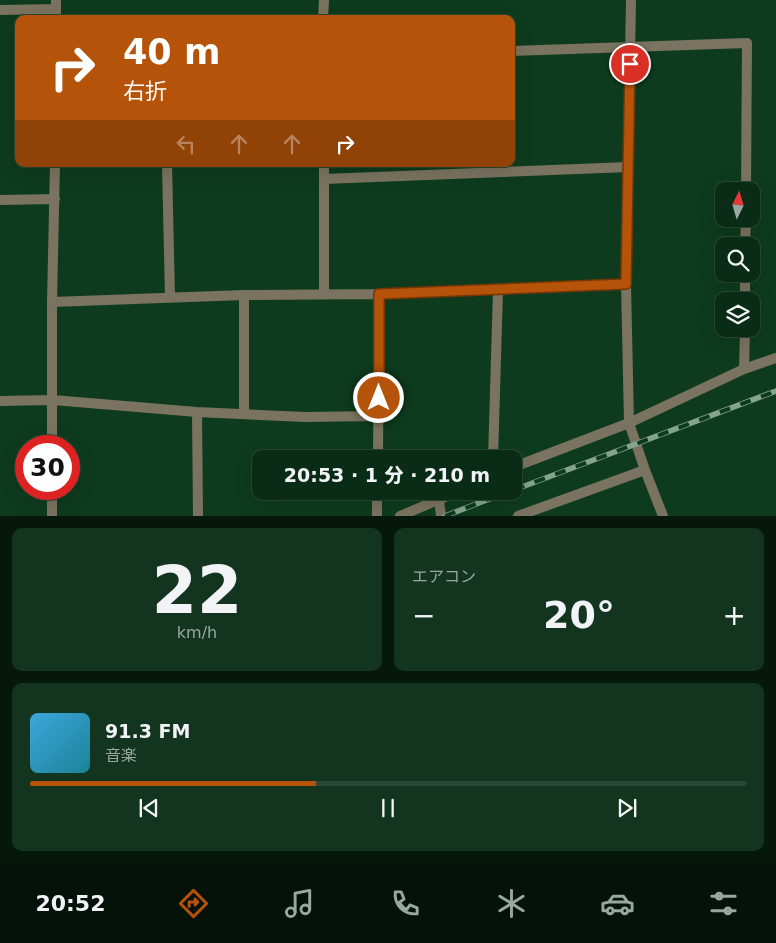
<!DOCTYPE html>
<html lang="ja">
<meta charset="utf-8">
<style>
body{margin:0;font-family:"DejaVu Sans","Noto Sans JP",sans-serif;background:#13341f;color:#f1f3f6;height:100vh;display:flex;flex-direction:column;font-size:19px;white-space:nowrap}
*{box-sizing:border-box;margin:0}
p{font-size:16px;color:#99a7a1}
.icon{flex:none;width:28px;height:28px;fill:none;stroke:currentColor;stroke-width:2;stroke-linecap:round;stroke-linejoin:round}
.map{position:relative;height:516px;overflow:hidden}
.side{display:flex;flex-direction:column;gap:12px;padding:12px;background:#06180c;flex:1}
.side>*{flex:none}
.top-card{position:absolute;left:15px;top:15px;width:500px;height:152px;border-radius:10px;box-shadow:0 5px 20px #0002,0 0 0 1px #2a4835;background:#b45309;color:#fff;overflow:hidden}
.needle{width:32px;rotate:5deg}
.controls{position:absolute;left:715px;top:182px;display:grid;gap:10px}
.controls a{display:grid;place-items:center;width:45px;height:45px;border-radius:10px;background:#0a2c16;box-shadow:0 5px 20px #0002,0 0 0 1px #2a4835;font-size:25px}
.speed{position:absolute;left:15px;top:435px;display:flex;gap:10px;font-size:25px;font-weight:700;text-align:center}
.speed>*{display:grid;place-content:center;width:65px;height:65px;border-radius:50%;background:#0a2c16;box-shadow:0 5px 20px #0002,0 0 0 1px #2a4835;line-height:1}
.speed .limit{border:8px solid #d22;background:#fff;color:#111}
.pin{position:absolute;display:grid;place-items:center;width:42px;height:42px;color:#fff;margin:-21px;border:2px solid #fff;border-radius:50%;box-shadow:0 1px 5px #0007}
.me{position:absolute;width:55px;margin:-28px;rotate:0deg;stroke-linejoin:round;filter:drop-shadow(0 0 4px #0008)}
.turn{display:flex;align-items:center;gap:18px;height:105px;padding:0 25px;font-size:22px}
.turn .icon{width:65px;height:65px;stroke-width:2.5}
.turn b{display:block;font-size:35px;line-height:42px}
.lanes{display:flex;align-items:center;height:48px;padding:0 25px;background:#0003;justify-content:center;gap:25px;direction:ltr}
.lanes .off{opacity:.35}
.big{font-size:38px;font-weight:800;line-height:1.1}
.side .tile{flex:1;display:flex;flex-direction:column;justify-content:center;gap:8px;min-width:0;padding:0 18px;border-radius:10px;background:#13341f}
.side .dial{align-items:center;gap:0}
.dial b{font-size:65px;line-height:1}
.song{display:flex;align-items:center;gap:15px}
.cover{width:60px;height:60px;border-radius:8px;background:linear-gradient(135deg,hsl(200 70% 55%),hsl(190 70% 35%))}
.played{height:5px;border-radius:2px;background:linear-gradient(90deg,#b45309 40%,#2a4835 40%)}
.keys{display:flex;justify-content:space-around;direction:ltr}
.heat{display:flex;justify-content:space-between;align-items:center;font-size:28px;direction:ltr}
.side .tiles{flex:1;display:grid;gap:12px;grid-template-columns:1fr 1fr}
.tile:last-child{grid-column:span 2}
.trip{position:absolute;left:252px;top:450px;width:270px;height:50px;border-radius:10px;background:#0a2c16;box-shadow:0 5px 20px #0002,0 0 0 1px #2a4835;font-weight:800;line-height:50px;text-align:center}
.menu{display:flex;height:80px;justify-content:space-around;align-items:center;background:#041209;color:#99a7a1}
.menu .icon{width:35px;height:35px}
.menu .on{color:#b45309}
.menu b{font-size:22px;color:#f1f3f6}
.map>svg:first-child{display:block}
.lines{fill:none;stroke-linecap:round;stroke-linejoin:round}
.minor{stroke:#7a735f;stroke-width:10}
.rail-casing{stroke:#84a48d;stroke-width:5.5}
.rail{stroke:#0e3b1e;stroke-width:4;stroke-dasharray:11;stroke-linecap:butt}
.route-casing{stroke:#753606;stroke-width:12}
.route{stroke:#b45309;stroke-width:9}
</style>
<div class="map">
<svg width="776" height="516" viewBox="0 0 776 516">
<rect width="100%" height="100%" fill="#0e3b1e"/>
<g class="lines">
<path class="minor" d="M631 0 626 284 629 423 645 470
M0 10 56 9
M56 19V0
M323 19 324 0
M511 51 747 43 746 191
M167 164 170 298
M324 164V293
M324 179 628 167
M0 200 55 199
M745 246 746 219
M244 295V414
M745 301V274
M52 302 244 295 379 294 626 284
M744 369 745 329
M0 401 53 400 197 412 305 417 379 416
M197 412 198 516
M52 446V302L55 164
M378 459 379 294
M493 459 498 290
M514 467 629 423 744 369 776 358
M439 500 441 516
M52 516V489
M377 516V491
M400 516 459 491
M518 516 645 470 663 516"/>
<defs>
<path id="rail" d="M514 490 776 391
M445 516 510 491"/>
</defs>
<use href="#rail" class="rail-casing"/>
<use href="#rail" class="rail"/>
</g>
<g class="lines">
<defs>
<path id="route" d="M379 398V294L626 284 630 64"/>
</defs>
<use href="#route" class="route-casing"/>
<use href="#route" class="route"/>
</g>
</svg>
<div class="controls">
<a><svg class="needle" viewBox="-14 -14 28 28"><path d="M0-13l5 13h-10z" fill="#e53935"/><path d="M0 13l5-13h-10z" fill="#99a7a1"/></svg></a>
<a><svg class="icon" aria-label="search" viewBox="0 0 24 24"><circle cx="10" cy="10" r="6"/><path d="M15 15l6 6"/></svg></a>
<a><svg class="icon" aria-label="layers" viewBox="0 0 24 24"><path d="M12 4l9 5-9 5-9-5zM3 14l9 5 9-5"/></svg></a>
</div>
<div class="speed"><div class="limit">30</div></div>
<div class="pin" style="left:630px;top:64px;background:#d93025"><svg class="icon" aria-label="arrive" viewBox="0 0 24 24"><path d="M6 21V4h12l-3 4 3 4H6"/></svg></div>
<svg class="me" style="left:379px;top:398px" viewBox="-20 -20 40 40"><circle r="17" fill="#b45309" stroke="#fff" stroke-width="3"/><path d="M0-11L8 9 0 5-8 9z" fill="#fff"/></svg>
<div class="trip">20:53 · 1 分 · 210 m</div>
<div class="top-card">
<div class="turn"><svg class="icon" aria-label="right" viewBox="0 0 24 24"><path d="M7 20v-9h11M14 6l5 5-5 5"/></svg><div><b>40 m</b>右折</div></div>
<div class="lanes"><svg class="icon off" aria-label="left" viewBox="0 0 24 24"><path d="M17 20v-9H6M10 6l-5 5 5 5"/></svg><svg class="icon off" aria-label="ahead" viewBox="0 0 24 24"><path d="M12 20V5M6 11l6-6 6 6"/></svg><svg class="icon off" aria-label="ahead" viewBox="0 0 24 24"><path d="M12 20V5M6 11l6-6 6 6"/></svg><svg class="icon" aria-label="right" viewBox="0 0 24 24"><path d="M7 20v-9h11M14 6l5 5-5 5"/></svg></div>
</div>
</div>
<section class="side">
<div class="tiles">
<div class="tile dial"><b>22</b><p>km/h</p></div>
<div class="tile"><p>エアコン</p>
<div class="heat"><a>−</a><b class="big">20°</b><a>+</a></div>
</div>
<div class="tile">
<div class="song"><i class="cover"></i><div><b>91.3 FM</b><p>音楽</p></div></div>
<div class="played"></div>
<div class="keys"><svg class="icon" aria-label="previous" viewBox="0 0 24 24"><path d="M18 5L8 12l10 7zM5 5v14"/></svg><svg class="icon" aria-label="pause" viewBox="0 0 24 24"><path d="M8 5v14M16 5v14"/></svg><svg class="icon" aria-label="next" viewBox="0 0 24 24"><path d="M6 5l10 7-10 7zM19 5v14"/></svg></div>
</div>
</div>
</section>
<nav class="menu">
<b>20:52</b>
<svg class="icon on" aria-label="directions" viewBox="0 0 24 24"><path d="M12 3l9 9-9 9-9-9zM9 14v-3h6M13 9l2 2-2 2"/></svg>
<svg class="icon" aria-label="music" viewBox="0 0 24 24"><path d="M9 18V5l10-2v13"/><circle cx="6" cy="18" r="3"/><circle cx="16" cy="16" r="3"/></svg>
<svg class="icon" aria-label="phone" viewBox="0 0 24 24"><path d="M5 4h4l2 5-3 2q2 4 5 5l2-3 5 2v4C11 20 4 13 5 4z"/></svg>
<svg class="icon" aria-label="climate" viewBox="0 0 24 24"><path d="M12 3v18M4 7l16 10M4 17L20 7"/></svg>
<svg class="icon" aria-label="car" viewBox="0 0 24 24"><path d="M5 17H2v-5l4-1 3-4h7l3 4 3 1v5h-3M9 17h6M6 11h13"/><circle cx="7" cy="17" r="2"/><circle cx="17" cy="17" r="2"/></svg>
<svg class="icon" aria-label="filters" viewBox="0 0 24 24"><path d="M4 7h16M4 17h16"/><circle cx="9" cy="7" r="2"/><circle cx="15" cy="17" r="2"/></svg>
</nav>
